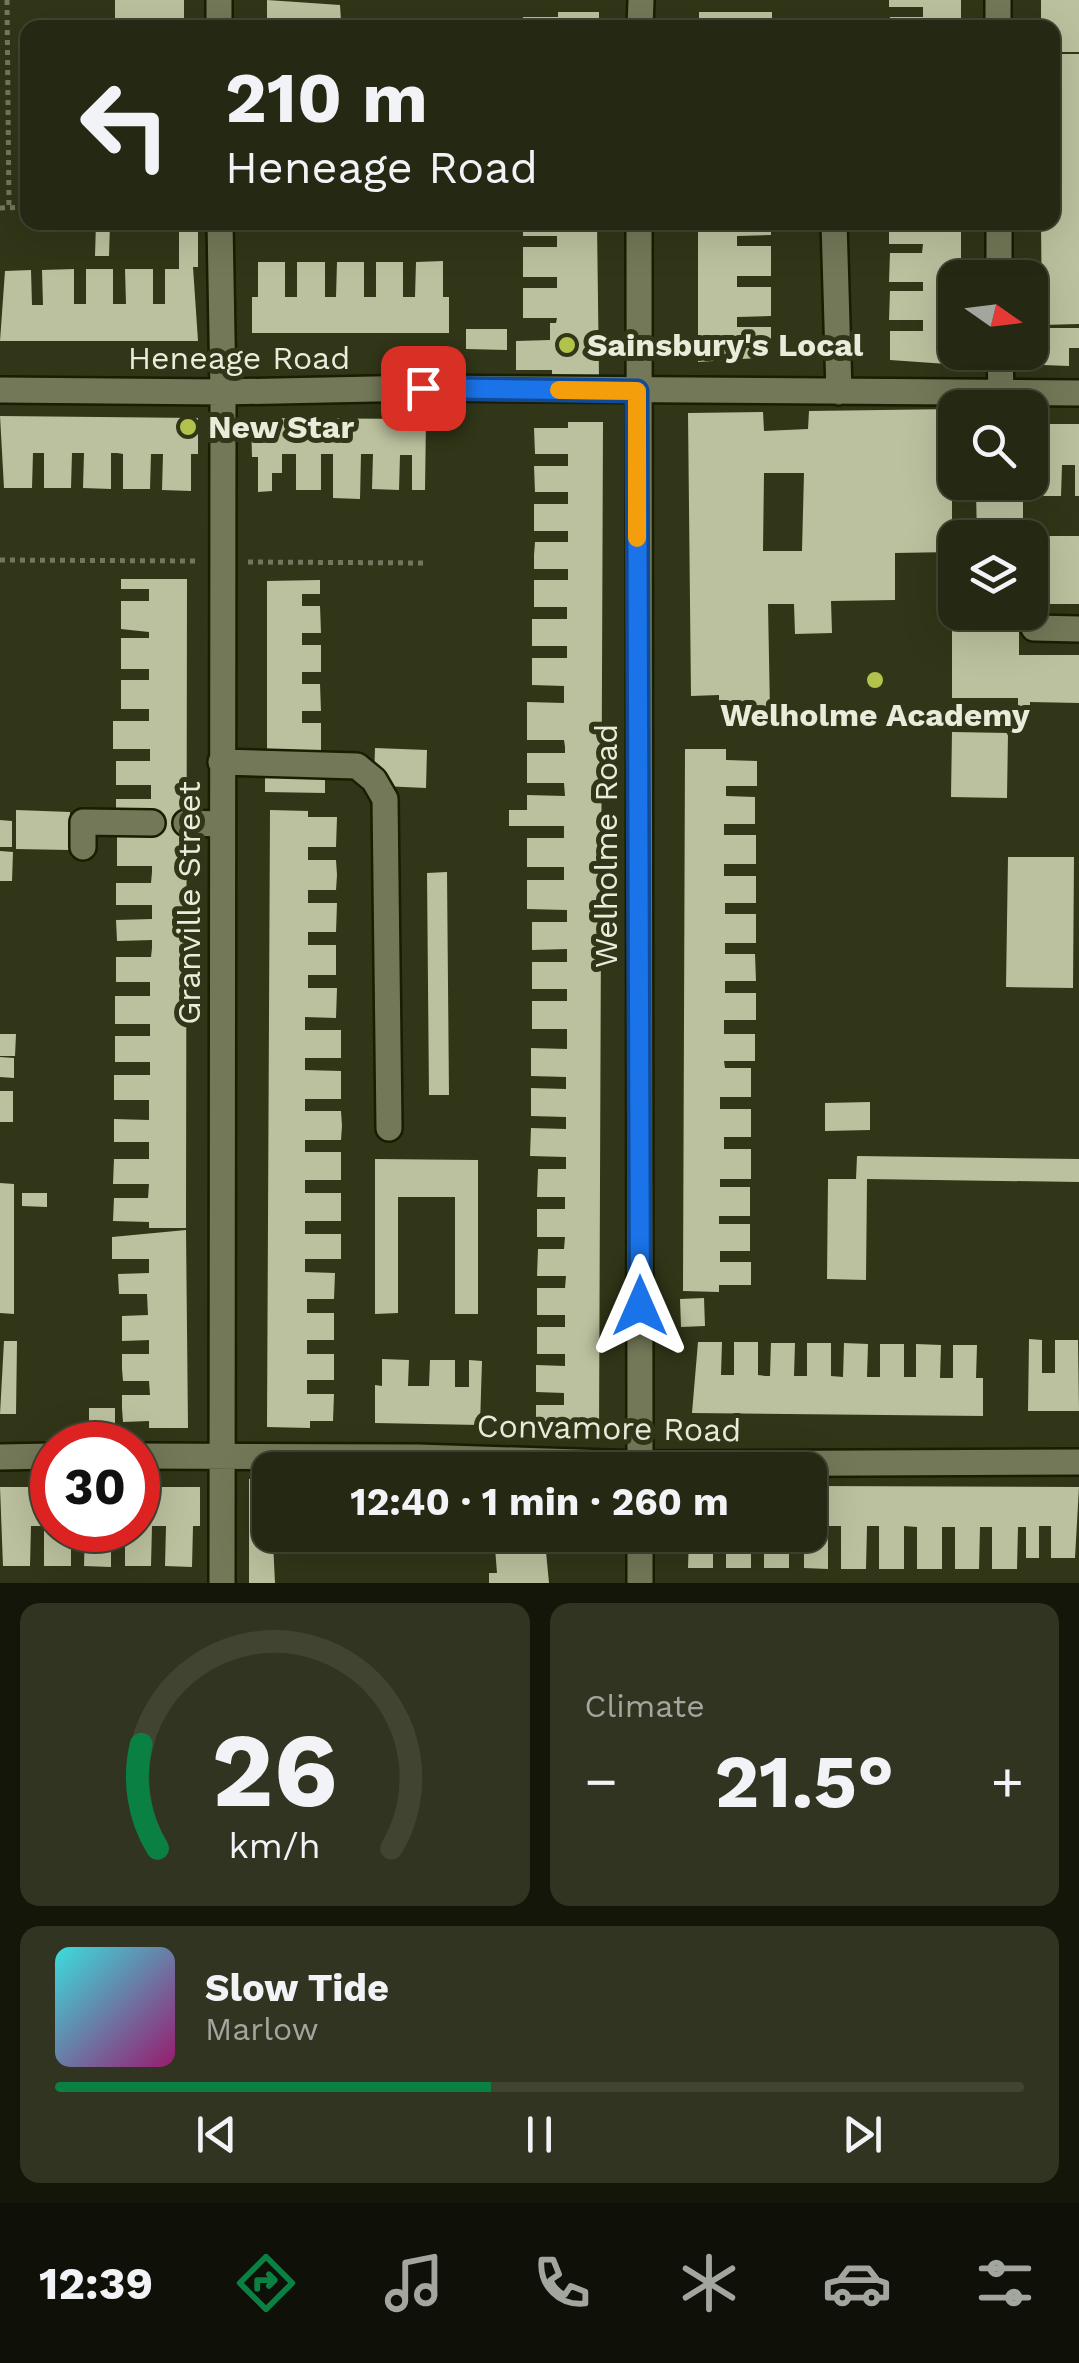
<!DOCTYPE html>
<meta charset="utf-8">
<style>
body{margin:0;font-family:"Work Sans",sans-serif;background:#313420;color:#f1f3f6;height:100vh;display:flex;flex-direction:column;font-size:38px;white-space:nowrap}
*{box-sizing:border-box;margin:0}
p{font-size:32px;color:#a3a69f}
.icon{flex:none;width:55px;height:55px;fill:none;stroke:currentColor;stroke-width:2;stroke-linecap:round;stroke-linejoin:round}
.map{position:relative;height:1583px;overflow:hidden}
.details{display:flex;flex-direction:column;gap:20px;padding:20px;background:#14160a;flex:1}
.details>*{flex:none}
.banner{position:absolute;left:20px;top:20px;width:1040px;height:210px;border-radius:20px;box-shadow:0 10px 40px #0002,0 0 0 2px #424432;background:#252812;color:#f1f3f6;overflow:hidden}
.needle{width:65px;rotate:104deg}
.buttons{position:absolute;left:938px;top:260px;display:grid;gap:20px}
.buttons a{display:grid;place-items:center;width:110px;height:110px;border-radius:20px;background:#252812;box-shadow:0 10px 40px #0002,0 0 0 2px #424432;font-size:50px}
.speed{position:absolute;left:30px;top:1422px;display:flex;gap:20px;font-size:50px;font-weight:700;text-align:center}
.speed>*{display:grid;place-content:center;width:130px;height:130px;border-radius:50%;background:#252812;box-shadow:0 10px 40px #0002,0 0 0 2px #424432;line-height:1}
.speed .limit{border:15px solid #d22;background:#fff;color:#111}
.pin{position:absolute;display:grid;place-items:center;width:85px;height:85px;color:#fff;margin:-42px;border-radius:20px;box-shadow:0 5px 15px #0006}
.me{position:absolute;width:110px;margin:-55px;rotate:0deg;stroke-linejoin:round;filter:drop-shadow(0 0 8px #0008)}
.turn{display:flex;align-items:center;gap:35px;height:210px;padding:0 40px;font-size:45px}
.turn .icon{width:130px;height:130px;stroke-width:2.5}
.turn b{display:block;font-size:70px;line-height:85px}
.big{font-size:75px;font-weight:700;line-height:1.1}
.details .widget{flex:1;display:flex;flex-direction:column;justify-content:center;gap:15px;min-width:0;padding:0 35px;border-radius:20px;background:#313420}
.details .dial{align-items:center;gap:0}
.dial svg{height:260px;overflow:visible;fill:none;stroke:#424432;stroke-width:7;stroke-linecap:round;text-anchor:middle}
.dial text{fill:#f1f3f6;stroke:none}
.song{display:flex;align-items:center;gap:30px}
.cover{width:120px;height:120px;border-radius:15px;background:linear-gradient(135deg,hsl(180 70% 55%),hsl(320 70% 35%))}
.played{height:10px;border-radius:5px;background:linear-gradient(90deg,#0b8043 45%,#424432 45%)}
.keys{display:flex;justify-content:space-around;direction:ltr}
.heat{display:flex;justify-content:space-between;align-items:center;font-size:55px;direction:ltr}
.details .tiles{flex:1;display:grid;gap:20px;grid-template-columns:1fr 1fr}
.widget:last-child{grid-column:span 2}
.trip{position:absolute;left:252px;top:1452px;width:575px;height:100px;border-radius:20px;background:#252812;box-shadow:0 10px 40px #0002,0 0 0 2px #424432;font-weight:700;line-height:100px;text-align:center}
.tabs{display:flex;height:160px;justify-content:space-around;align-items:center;background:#0f1007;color:#a3a69f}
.tabs .icon{width:70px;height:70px}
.tabs .active{color:#0b8043}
.tabs b{font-size:45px;color:#f1f3f6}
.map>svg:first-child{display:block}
.building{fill:#bbc19e;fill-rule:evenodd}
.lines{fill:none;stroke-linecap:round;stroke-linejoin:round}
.minor-casing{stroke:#191d01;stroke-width:30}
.path{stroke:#72775d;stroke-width:5;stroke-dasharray:5 5;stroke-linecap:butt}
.minor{stroke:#737858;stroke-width:25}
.route-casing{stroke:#114b97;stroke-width:25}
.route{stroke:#1a73e8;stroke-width:18}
.slow{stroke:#f59e0b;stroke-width:18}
.poi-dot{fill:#b3c24b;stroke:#313618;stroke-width:4}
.labels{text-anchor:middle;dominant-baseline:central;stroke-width:10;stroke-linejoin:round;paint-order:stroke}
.poi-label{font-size:32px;font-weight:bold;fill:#e8ecda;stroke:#313618;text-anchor:start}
.street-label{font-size:32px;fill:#e8ecda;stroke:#313618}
</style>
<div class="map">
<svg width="1079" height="1583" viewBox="0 0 1079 1583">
<rect width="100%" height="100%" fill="#313618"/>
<path class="building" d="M115 0H184V28L115 25Z
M267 0 340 5 341 21H306V28H267Z
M889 0H961V28H889L890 17H923V7H889Z
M1041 0H1079V52H1052V28H1041Z
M558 12H599V28H523V17H558Z
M699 12H772V28H699Z
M404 20H464V28H404Z
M1052 54H1079V324L1042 325 1041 222H1052Z
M96 222 110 223 109 256H95Z
M179 222H198V267H193L198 341H0L5 271 31 270 32 305H43L42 270 74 269V304H86V269H113V304H126L125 269H153V304H165V269H179Z
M523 222H597L599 379H552V370H516V341L550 340V323H556L557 318H523V288H557V277H523V247H557V236H523Z
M698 222H771V235L737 236V246H771V276H737V287H771V316L737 317V327H771V357L698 362Z
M889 222H961V278H955V352H961V365L890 360V331H923V320H889L890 291H923V282H889L890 253H922L923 244H889Z
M443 261V297H449V333H252V297H258V262H285V297H297V262H325V297H336L337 262H364V297H376V262H403V297H415L416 262Z
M1043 328H1079V348H1069V366L1043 365Z
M466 329H507V350L466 349Z
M955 409V482H976L975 487H952V552L895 553V600L831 601 832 633 795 634 794 604H768L770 711H719V695L691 696 688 413 763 412 764 431 808 429 809 411ZM764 473H804L802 551H763Z
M0 416 198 418V454H191V491L162 490 163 454H151L150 489H123V454L117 453H111V489L83 488 84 453H72L71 488H44V453H33L32 488H4Z
M251 418 426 419 425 490H412V455H400L399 490 372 489 373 454H361L360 499 333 498V454H321V490H296V454H282V473H272V491L258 492V457H252Z
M568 422H603L599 1438H564V1432H536V1405H564V1393L536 1392V1365L565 1366V1354H537V1327H565V1315H537V1288H565L566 1276H537L538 1249H564L565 1237H537V1209H565V1197H537L538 1169H566V1157L530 1156 531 1128 566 1129V1117L531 1116V1088L566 1089V1077L531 1076V1048L567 1049V1029H532V1001H567V989H532V962H567V949L532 950V922H567V910L527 909V880H564V867H527V838H564V826H509V810H527V795L565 796 564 783H527V753H565V747L564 740H527V702L564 703V686L532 685V658H567V646H532V619H567V607H534V580H568V569H534V555L535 542H568V531H534V504H568V492H535L534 466H568V454H535L534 428H568Z
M1030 424H1079V496H1075V465H1062L1061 496H1036V465H1030Z
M976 491H1023V538H977Z
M1030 536H1079V604H1030Z
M121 579H187L186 1228H149V1222L113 1221 114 1198H148L149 1184H113L114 1159H149V1142H114V1119L149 1120V1100H114V1075H150V1062H115V1036H150V1024H115V996H150V982H116V957H151L152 948V940L117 941 116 920 152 919V905H116V883H151L152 872V866H117V837L152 836V812H116V799H151V785H116V761H150V749H113V721H149V709H121V680H149V669H121V638H149V632L121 629V601H149V589H121Z
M320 580V594H302V606H320L321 633H302V645H321V672H302V684H320L321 711H302V723H321V750H302V756H267V581Z
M952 628H1019V655H1079V703L1030 702V718H1018V698H952Z
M952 732 1008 733 1007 798 951 797Z
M375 748 427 750 426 788 382 786 374 780Z
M685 749H726V760L757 761V786H726V796L755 797V824H724V835H756V864H724V876H756V903H725V914H756V943H725V954H755L756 981H725V993H756V1020H724V1034H755V1061H724L725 1068H751V1097H720V1109H751V1137H724V1149H751V1179H720V1187H750V1216H719V1224H750V1251H720V1262H751V1285H719V1292L683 1291Z
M265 772 325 773V793L265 792Z
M16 810 70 812 69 850 16 849Z
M270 810 308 811V817H337L336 847H308V860H336L337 875 336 890H308V903H337L336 932H308V945H336V975H308V988H337L336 1018 305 1017V1030H341V1058H305V1070L341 1071V1099H305V1111H341L342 1126 341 1140H305V1152H341V1180H305V1193H341V1221H305V1234H341V1259H305V1272L335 1273 334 1299H307V1313H334V1340H307V1354H334V1380H307V1394H334L333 1421H310V1428L267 1427Z
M0 820 12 821V847H0Z
M0 851 13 852 12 881H0Z
M1008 857H1074L1073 988 1006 987Z
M447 872 449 1095H429L427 873Z
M0 1034H16L15 1056H0Z
M0 1057 14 1058V1078L0 1077Z
M0 1091H13V1122H0Z
M870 1102V1130L825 1131V1103Z
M857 1156 1079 1159V1182L867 1179 866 1280 827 1279 828 1179H856Z
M375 1159 478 1160V1314H455V1197H398V1313L375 1314Z
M0 1183 14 1184V1314L0 1313Z
M22 1193H47V1207L22 1206Z
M186 1230 188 1428H149V1421L123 1422 122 1408V1395H150L149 1381H123L122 1369V1354H149V1340L122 1341V1316L148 1315 147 1294H119L118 1274 149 1273V1259H112V1237Z
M704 1298 705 1326 681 1327 680 1299Z
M1029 1339 1042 1340V1373H1055V1340H1078L1079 1411H1028Z
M4 1341H17L16 1414H0Z
M698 1342H722L721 1375H734V1342H758V1375L765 1376H770L771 1343H795L794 1376H807V1343H831V1376L843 1377 844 1343 868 1344 867 1377H880V1344H904V1377H916V1344L941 1345 940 1378H953V1345H977L976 1378H983V1416L692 1413Z
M382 1359 409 1360 408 1386H429L430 1360H455V1387H469V1360L482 1361 480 1425 375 1423V1385L382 1386Z
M89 1408H115V1427H89Z
M249 1479H270L275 1583H249Z
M810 1486 1079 1487 1075 1558H1051V1526H1039V1558H1026V1527H1018L1017 1569H992V1527H980L979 1569H955V1527H942V1569H917V1527L904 1526V1569H879V1526H867L866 1569H841V1526H828V1569L804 1568V1535H810Z
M0 1487H52V1530H71V1566H44V1526H31L30 1566H3Z
M138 1487H200V1526H193L192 1567 165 1566 166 1526H152L151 1566H125V1530H138Z
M85 1530H111V1567L84 1566Z
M286 1535H313V1550H286Z
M326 1535H353V1550H326Z
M367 1535H394V1550H367Z
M408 1535H434V1550H408Z
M448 1535H475V1550L448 1551Z
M494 1535H596V1541H545L549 1583H489V1573H497Z
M689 1535H713V1568H688Z
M726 1535H751V1568H726Z
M764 1535H789V1568H764Z"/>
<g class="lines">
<defs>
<path id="minor" d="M219 0V28
M998 0V28
M640 28 641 0
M220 222 223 392 222 1583
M639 222 640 1470
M834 222 839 392
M999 222V278
M1000 352 1001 394
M0 390 223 392 423 388 1079 393
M1034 628 1079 629
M221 762 357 766 374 780 385 799 389 1128
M186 823 222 824
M83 847V822L152 823
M138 1456 418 1457 640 1464 1079 1462
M0 1457 52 1456
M640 1535V1583"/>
</defs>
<use href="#minor" class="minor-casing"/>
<path class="path" d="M7 0 9 208
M0 208 28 207
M0 560 197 561
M248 562 427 563"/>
<use href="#minor" class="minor"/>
</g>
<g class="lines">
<defs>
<path id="route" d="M423 388 637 391 640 1306"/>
</defs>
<use href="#route" class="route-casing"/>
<use href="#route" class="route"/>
<path class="slow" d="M559 390 637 391V538"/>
</g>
<g class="poi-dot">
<circle cx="567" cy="345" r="10"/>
<circle cx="188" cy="427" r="10"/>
<circle cx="875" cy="680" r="10"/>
</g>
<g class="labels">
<g class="poi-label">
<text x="587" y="345">Sainsbury's Local</text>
<text x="208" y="427">New Star</text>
<text x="875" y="715" text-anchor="middle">Welholme Academy</text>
</g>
<g class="street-label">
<text x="239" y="358">Heneage Road</text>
<text transform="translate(606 846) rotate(-90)">Welholme Road</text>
<text transform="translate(189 903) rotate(-90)">Granville Street</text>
<text transform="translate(609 1428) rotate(1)">Convamore Road</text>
</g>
</g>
</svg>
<div class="buttons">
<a><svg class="needle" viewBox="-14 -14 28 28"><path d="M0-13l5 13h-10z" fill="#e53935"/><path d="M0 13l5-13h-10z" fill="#a3a69f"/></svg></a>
<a><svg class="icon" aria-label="search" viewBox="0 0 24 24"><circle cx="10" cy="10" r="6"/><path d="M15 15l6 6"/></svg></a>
<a><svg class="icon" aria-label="layers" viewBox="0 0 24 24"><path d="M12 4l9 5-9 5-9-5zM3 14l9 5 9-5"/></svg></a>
</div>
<div class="speed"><div class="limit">30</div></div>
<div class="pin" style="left:423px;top:388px;background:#d93025"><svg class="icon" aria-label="arrive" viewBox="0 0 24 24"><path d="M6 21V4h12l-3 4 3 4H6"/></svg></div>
<svg class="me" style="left:640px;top:1306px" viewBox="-20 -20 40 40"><path d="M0-17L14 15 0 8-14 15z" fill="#1a73e8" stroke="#fff" stroke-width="4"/></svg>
<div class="trip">12:40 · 1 min · 260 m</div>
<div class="banner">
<div class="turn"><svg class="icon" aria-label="left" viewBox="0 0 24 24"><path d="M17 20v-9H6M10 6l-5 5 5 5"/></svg><div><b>210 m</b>Heneage Road</div></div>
</div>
</div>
<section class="details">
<div class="tiles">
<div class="widget dial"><svg viewBox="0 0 100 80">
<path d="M14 69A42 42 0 1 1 86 69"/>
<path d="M14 69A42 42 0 0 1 9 37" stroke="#0b8043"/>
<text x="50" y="56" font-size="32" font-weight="700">26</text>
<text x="50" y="72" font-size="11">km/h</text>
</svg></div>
<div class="widget"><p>Climate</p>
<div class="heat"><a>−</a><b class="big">21.5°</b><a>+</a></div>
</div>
<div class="widget">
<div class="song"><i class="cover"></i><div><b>Slow Tide</b><p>Marlow</p></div></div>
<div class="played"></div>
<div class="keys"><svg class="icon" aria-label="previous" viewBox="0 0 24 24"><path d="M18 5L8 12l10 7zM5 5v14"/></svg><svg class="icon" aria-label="pause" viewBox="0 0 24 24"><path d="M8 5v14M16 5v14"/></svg><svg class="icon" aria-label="next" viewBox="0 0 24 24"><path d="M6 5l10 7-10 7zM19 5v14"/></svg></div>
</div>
</div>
</section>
<nav class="tabs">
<b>12:39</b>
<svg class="icon active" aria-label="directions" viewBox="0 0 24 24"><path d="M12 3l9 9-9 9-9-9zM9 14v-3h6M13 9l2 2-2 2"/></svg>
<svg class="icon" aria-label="music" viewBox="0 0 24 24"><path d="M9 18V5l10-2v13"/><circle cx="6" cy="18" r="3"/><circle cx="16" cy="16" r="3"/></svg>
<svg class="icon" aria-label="phone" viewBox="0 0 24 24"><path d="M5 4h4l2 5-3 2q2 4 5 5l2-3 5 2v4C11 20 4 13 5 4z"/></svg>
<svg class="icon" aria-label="climate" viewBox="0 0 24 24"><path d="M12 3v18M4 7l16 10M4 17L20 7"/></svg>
<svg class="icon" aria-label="car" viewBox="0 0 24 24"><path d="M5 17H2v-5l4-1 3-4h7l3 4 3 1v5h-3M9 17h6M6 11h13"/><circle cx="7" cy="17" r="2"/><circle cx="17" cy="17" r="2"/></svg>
<svg class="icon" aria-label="filters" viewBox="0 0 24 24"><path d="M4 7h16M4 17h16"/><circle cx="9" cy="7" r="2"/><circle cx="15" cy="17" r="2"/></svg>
</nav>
